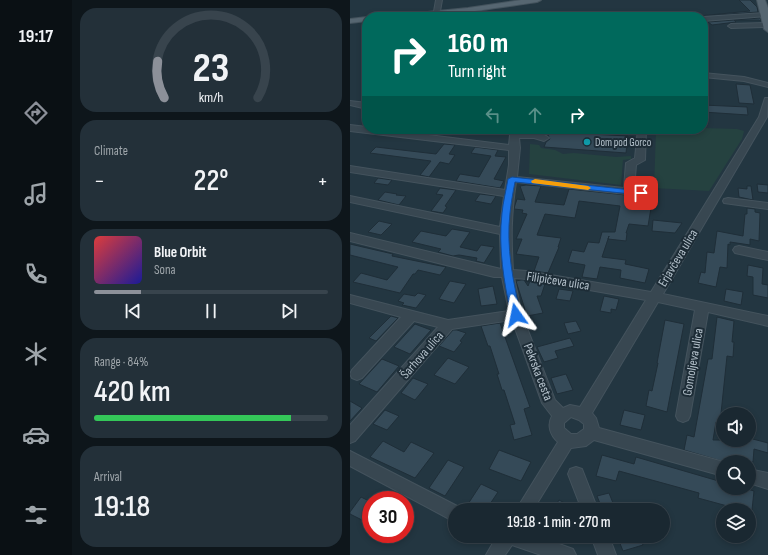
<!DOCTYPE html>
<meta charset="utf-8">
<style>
body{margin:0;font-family:"Sofia Sans Condensed",sans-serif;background:#233039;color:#f1f3f6;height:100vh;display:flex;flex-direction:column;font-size:15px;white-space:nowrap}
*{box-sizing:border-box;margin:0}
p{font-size:13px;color:#9fa6ab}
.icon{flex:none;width:22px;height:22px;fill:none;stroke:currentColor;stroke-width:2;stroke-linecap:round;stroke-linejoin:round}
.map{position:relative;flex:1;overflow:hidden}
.drawer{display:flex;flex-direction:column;gap:8px;padding:8px;background:#0e161b;width:278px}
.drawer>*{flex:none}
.guide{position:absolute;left:12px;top:12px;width:346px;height:122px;border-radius:16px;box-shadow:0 2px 6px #0003,0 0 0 1px #38444d;background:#00695c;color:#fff;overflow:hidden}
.fabs{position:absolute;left:366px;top:407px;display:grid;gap:8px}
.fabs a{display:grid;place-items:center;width:40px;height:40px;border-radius:50%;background:#1a2831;box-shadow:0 2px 6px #0003,0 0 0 1px #38444d;font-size:20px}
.speed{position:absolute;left:12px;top:491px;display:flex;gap:8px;font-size:20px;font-weight:700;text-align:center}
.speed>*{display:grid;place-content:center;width:52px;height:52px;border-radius:50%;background:#1a2831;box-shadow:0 2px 6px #0003,0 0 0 1px #38444d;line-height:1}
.speed .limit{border:6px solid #d22;background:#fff;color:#111}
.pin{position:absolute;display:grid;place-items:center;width:34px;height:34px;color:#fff;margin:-17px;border-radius:8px;box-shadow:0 2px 6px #0006}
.me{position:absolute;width:44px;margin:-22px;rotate:348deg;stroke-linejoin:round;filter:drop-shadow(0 0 3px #0008)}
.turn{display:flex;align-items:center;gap:14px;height:84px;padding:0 20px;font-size:18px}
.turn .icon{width:52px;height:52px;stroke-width:2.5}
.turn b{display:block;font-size:28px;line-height:34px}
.lanes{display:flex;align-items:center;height:38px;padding:0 20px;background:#0003;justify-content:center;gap:20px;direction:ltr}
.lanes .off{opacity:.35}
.big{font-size:30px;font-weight:600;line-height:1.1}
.drawer .card{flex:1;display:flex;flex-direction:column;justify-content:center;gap:6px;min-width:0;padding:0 14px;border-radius:16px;background:#233039}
.drawer .dial{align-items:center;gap:0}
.dial svg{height:104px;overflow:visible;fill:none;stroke:#38444d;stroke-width:7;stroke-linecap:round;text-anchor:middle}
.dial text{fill:#f1f3f6;stroke:none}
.song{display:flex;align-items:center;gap:12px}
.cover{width:48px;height:48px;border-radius:6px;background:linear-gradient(135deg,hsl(0 70% 55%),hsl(240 70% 35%))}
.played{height:4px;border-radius:2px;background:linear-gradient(90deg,#8c9099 20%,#38444d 20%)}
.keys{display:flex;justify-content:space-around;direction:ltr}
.heat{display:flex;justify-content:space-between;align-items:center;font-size:22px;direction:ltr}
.charge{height:6px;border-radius:3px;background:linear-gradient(90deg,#34c759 84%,#38444d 0)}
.trip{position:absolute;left:98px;top:503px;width:222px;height:40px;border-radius:20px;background:#1a2831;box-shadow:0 2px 6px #0003,0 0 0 1px #38444d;font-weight:600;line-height:40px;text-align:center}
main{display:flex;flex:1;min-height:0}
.dock{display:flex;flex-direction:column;width:72px;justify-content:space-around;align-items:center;background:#0a1014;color:#9fa6ab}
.dock .icon{width:28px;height:28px}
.dock .current{color:#8c9099}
.dock b{font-size:18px;color:#f1f3f6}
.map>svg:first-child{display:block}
.green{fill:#254240}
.building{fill:#354a58;stroke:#1f2e38}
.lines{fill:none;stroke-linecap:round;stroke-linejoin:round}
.minor-casing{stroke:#44535d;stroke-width:2}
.major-casing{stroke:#44535d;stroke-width:2}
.minor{fill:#384751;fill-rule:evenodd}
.major{fill:#566671;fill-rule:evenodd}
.route{fill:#1a73e8;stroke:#114b97}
.slow{fill:#f59e0b}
.culture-dot{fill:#0f9aa8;stroke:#1d2c36;stroke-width:1.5}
.labels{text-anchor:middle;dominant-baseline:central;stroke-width:4;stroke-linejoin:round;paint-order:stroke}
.far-poi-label{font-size:11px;fill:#b4c1cb;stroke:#1d2c36;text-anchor:start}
.street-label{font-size:13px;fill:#b4c1cb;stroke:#1d2c36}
</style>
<main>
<nav class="dock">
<b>19:17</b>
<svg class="icon current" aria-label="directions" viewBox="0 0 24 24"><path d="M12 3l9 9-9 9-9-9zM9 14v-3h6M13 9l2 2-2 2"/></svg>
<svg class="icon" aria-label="music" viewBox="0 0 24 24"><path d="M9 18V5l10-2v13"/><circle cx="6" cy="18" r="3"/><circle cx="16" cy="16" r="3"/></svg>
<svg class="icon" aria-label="phone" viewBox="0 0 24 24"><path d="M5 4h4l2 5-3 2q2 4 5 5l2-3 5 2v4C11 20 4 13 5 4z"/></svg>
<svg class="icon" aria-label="climate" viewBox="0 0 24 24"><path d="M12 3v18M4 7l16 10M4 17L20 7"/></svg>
<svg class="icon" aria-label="car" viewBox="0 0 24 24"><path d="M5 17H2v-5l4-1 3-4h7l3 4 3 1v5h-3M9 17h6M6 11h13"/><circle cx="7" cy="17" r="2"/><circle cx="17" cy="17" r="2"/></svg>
<svg class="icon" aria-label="filters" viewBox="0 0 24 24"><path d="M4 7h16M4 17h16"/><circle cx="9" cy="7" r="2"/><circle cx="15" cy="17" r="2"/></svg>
</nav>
<section class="drawer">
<div class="card dial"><svg viewBox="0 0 100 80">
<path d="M14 69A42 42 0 1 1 86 69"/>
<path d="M14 69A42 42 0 0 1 9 41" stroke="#8c9099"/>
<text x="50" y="56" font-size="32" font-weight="700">23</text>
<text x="50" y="72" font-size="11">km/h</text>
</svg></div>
<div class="card"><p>Climate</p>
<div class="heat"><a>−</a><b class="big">22°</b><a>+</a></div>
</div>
<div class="card">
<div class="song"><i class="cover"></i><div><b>Blue Orbit</b><p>Sona</p></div></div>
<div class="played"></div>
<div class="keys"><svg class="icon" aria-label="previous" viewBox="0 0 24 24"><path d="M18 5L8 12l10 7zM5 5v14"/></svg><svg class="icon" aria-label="pause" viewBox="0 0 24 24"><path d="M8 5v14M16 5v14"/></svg><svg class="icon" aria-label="next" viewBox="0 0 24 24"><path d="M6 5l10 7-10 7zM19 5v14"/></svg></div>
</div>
<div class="card"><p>Range · 84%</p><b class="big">420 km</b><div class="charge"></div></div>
<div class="card"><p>Arrival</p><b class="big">19:18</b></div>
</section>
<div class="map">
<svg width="418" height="555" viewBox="0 0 418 555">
<rect width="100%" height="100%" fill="#233641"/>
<path class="green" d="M353 128 387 129 394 131 392 139 359 191 304 188 306 130Z
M180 144 189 145 191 148 205 150 213 154 224 153 266 157 281 156V159L273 160 271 185 179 174Z"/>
<path class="building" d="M389 0H400L407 7 408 12 353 16 352 17 349 16 400 11Z
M410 18 411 21 409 20H384L386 22 362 25 358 22Z
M386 84 400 85 404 104 389 103Z
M353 105 397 107 398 115 353 112Z
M199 132 278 136 276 153 194 147 196 142 200 139 198 135Z
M94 144 105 145 99 154 105 155 99 164 90 162 79 177 70 175 81 161 20 153 26 147 86 154Z
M125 147 148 150 145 156 156 157 144 179 154 181 150 188 106 181 110 174 129 177 141 156 121 153Z
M28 178 42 180 38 185 24 183Z
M407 184 418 185V193L408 192Z
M176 185 191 186 185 202 214 205 219 189 276 195 291 198 295 202H302L298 226 279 224 276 233H277L276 241 258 239 259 236 252 257 276 260 275 264 299 269 295 283 270 278 271 270 250 267 247 279 232 277 235 265 218 262 222 250 234 252 238 242 249 243 252 232H265L270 206 229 201 225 218 195 214 187 235 211 238 208 247H209L198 273 184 271 189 257 166 254 172 239H166L177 214 172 213 173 210 164 209 165 205 167 199 175 200 170 186Z
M397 186H401L403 200 389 197 388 188 397 189Z
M90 188 106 190 95 206 97 207 93 213 81 211 93 195 86 194Z
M35 192 47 194 46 195 56 196 49 205 28 200Z
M130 194 146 196 141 204 125 201Z
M397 208 405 209V212L410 213 409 241 400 239V245L380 242V245L378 244 377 268 370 267 366 287 348 283 351 272 355 273 357 252 364 253 367 231 393 236 395 214H397Z
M303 220 332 223 325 233 302 231Z
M29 221 42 224 31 235 18 232Z
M102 229 120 232 110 247 127 251 131 245 144 247 134 263 126 261 127 258 109 255 103 256 88 252 91 249 62 242 71 231 96 236Z
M0 244 43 254 42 256 96 267 90 275 68 270 65 274H63L50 293 3 282 11 273 37 280 48 267 0 255Z
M398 265 413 268 412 284 418 285V298L403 295V277L397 276Z
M171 280H174L178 286 180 281 195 284 191 296H187L193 313 177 316 166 281Z
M100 281 116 284 104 303 89 299Z
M143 286 147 304 131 306 128 289Z
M209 289 223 291 220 301 206 299Z
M376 289 393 292 391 305 374 301Z
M68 293 76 295 66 308 52 305 54 303 48 301 54 294 65 296Z
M254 296 269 299 266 310 261 309V313L250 311Z
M41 316 48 318 26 341 19 338Z
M367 317 384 321 382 342H384L383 357 377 356 370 423 366 422 363 440H399V438L418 443V453L404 449 403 462H375L334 450 337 435 344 437 358 359H362Z
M315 320 334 324 317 412 296 406 299 390 302 391 308 363H307Z
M226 321 231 331 218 334 214 323Z
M150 323 180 407 174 409 182 435 164 440 160 425 165 424 154 390H152L147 374H149L140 346H138L131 326Z
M65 324 81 330 60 354 44 347Z
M103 330H107L116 333 110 341 112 342 104 352 89 346Z
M220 338 224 346 205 351 208 358 194 362 187 347Z
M98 358 119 367 105 384 84 375Z
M32 359 49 366 27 392 9 384Z
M216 374 223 390 207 394 201 378Z
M63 378 78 384 65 400 51 393Z
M0 401 12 408 0 421Z
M35 410 49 416 37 430 23 424Z
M274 410 295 415 291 430 270 425Z
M33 441 54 452 61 442 84 453 65 478 20 457Z
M149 450 181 462 171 481 139 469Z
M252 455 284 464 286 457 372 482 371 488H394L404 491 402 510H390L381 507 348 498 349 493 269 471 266 481 246 476Z
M98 460 114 467 95 496 79 488Z
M131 484 148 492 136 510H129L118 504Z
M259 493 263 503 251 506 247 496Z
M11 497 21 502V512L14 521 0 514V512Z
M209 500 228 510H203Z
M267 536H289L293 545 273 551Z"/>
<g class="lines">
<defs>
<path id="minor" d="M86 0H92L89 17H83Z
M415 13 418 15 417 16 353 21V17Z
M417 23V27L381 28 378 26 381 24Z
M17 35V40H12V38Z
M353 73 394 77 418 83V87L394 81 353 77Z
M415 98H418L417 117 313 294 418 316V326L358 312 340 416 338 420 333 422 328 420 326 416 345 310 308 302 242 413 246 418 249 428 374 462 373 476 244 440 236 446 221 448 183 510H166L208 442C200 435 197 425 202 416L192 403 162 320 102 329 5 441 0 443V425L88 327 64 321 12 378 7 380 2 378 0 374 2 370 51 317 0 303V295L98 320 159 311 152 277H144L0 241V233L151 269 150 234 0 202V196L150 227 154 196 0 172V166L155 190 159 165V150L0 131V125L17 127V129H30L159 145 160 135 158 129H166L168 132C178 132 191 131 199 138L194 141 184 138H169L170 148 167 177 274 188 276 163 285 158 288 129H296L295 160 286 165 284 189 302 193 304 199 303 201H295L293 197 276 194 166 182C161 215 161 238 163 270L177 271 301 292 409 117ZM164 278 177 279 296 300 230 407 220 405 213 408 205 400 172 315ZM221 417 229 420 234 424V429L227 434H221L214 428V423Z
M0 101 17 103V109L0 105Z
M378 198 418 203V209L374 203 373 201 374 199Z
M389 246 418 252V260L385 253 383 250 385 247Z
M0 451 111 508 112 510H105V522L0 466Z
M226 467 232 469 248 510H232L218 474 220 469Z
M399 469 418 473V489L399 483Z
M147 536H187L223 549 226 555H191L162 545 155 555H136Z
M241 536H259L266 555H248Z"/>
<path id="major" d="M171 0H191L187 2C139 9 92 17 43 17L47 15 118 8Z
M407 0H415L418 8V32L414 29Z
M17 17V21L0 23V19L17 17H19Z"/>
</defs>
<use href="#minor" class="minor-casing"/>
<use href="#major" class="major-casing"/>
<use href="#minor" class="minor"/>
<use href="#major" class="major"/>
</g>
<path class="route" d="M162 177 291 191 294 193 291 195 165 182C163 192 161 203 160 213 156 247 163 282 171 315L166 319 161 315C154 282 148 248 152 213 153 202 156 191 158 179Z"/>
<path class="slow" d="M185 179 238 186 241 188 238 190 182 183 181 181Z"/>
<circle class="culture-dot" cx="237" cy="142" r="4"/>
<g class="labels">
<g class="far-poi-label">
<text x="245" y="142">Dom pod Gorco</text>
</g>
<g class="street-label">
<text transform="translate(328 258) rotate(-59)">Erjavčeva ulica</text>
<text transform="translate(208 281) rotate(9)">Filipičeva ulica</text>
<text transform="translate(72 355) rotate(-49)">Šarhova ulica</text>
<text transform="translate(343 362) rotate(-80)">Gomoljeva ulica</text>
<text transform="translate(188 372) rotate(69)">Pekrska cesta</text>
</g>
</g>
</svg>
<div class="fabs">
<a><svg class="icon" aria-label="sound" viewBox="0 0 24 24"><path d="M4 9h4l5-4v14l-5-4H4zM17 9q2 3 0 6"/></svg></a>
<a><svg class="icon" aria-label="search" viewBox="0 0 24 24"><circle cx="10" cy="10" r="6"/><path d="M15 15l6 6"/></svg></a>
<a><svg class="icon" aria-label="layers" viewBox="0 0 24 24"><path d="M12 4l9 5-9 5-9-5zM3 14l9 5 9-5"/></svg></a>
</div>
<div class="speed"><div class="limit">30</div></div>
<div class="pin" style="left:291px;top:193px;background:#d93025"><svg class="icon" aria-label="arrive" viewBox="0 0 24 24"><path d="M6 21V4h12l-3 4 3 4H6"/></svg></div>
<svg class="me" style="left:166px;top:315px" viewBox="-20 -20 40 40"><path d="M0-17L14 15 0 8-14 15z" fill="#1a73e8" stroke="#fff" stroke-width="4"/></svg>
<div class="trip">19:18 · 1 min · 270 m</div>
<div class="guide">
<div class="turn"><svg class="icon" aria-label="right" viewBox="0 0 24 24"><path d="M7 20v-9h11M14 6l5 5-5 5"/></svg><div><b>160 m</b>Turn right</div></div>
<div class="lanes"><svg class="icon off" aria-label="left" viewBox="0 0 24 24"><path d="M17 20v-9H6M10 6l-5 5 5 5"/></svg><svg class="icon off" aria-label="ahead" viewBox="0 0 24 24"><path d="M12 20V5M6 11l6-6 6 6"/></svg><svg class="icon" aria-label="right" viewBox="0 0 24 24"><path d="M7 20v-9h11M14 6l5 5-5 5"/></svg></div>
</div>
</div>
</main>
